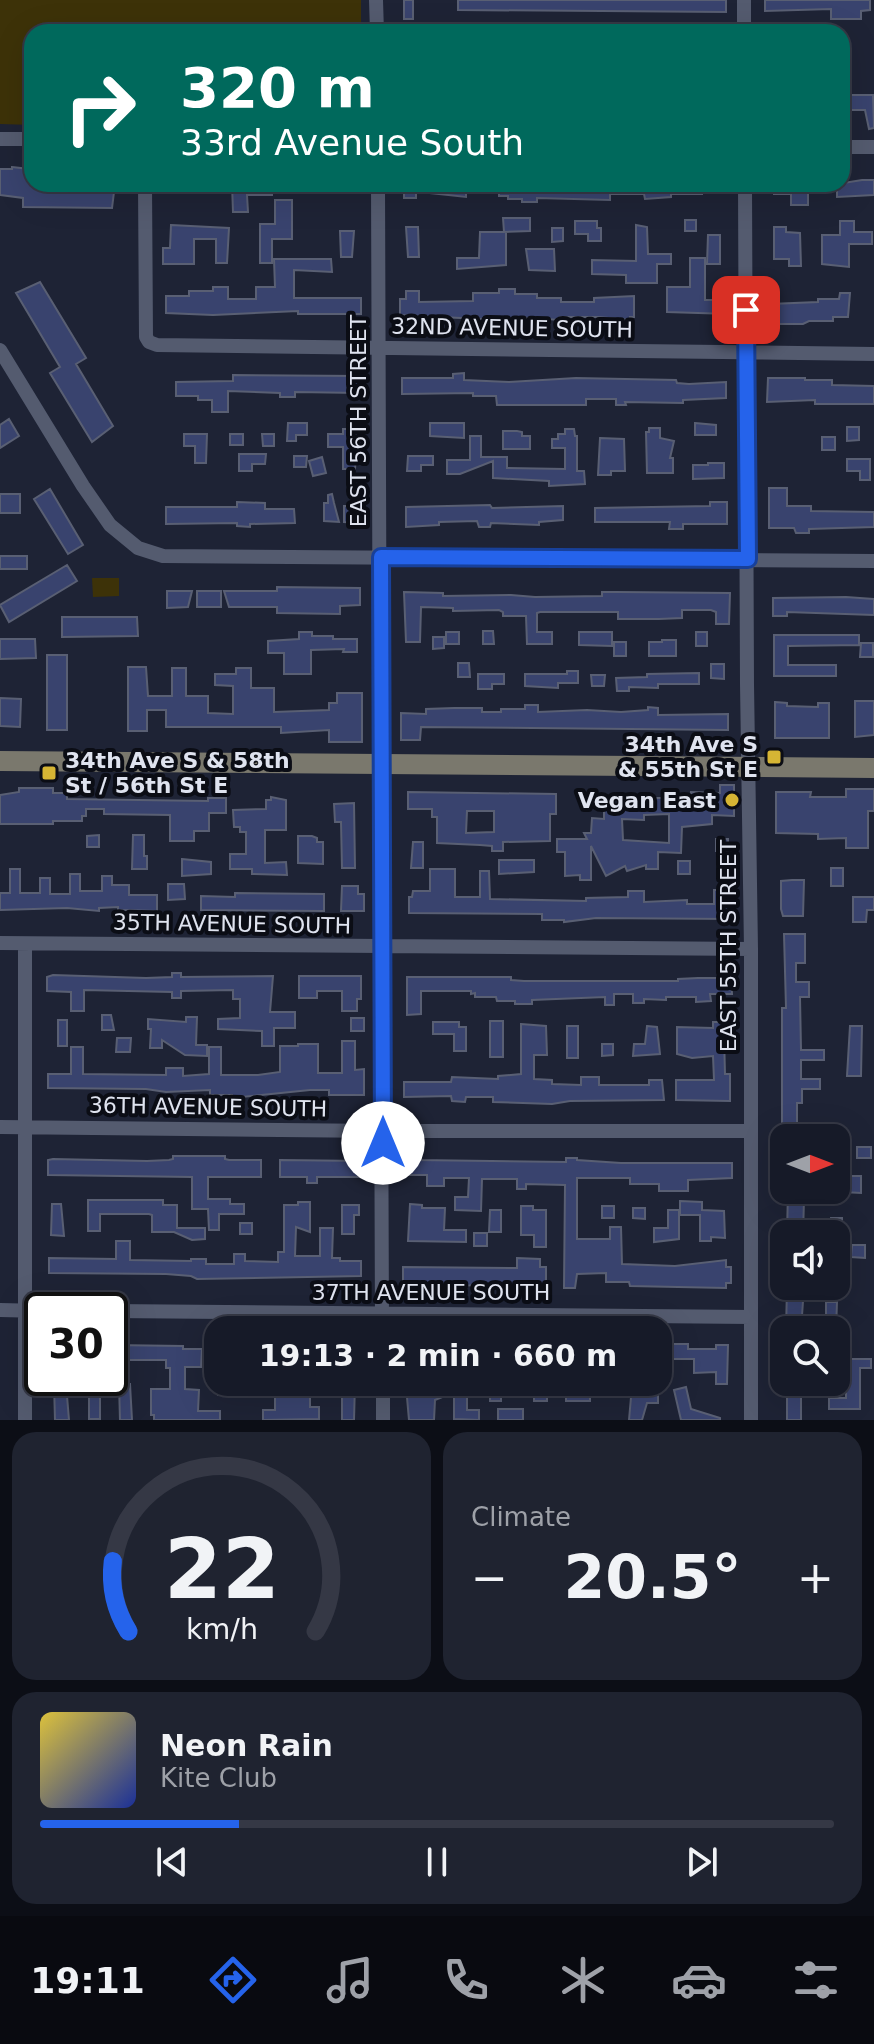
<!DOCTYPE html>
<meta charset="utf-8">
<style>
body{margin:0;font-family:"DejaVu Sans",sans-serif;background:#1f2330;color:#f1f3f6;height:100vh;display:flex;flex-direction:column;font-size:30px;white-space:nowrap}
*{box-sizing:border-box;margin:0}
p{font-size:26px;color:#9ea1a8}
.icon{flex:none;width:44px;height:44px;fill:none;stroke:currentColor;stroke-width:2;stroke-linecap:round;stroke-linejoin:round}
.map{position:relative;height:1420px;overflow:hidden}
.panel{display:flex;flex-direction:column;gap:12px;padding:12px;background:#0c0e16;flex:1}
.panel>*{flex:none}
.hud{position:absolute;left:24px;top:24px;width:826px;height:168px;border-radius:24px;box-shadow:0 8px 32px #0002,0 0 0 2px #353845;background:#00695c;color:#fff;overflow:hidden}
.needle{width:52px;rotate:90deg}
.tools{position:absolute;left:770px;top:1124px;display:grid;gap:16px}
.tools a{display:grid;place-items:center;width:80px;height:80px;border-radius:16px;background:#161a28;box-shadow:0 8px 32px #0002,0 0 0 2px #353845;font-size:40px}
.speed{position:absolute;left:24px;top:1292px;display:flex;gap:16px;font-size:40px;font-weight:700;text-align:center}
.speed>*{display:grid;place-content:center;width:104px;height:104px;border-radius:50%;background:#161a28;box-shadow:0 8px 32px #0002,0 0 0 2px #353845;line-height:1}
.speed .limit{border:4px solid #111;border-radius:12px;background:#fff;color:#111}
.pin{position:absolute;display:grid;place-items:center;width:68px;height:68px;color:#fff;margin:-34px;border-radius:16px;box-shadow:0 4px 12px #0006}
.me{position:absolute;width:88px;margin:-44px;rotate:0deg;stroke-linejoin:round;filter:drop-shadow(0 0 6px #0008)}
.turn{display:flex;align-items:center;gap:28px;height:168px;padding:0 24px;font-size:36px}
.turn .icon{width:104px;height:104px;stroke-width:2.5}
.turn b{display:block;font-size:56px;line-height:68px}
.big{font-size:60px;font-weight:800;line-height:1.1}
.panel .card{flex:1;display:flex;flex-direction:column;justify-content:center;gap:12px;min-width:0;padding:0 28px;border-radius:24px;background:#1f2330}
.panel .dial{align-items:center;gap:0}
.dial svg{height:208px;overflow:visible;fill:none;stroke:#353845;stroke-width:7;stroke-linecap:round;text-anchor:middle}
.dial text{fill:#f1f3f6;stroke:none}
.song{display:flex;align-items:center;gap:24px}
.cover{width:96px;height:96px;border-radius:12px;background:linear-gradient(135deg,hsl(50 70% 55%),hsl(230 70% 35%))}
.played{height:8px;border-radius:4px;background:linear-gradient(90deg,#2563eb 25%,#353845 25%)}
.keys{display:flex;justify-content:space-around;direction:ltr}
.heat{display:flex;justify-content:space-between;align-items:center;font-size:44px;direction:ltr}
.panel .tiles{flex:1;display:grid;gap:12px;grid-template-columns:1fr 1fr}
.card:last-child{grid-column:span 2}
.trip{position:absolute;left:204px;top:1316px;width:468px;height:80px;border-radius:24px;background:#161a28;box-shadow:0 8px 32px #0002,0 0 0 2px #353845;font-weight:800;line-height:80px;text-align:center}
.tab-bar{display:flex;height:128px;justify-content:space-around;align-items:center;background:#090a10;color:#9ea1a8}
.tab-bar .icon{width:56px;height:56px}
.tab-bar .on{color:#2563eb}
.tab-bar b{font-size:36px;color:#f1f3f6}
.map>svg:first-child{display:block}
.green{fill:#3d3208}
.building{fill:#39436e;stroke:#595f73;stroke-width:2;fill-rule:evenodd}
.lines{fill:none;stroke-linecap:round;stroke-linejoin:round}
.street{stroke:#545b6f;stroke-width:14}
.secondary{stroke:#7a786d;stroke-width:20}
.route-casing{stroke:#184099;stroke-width:20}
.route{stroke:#2563eb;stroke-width:14}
.poi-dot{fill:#d6b534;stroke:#0b0d15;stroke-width:3}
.labels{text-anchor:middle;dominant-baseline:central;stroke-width:8;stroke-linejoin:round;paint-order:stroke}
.street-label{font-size:22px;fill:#dfe3ef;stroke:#0b0d15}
.poi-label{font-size:22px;font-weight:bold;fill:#dfe3ef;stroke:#0b0d15;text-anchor:end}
</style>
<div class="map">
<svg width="874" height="1420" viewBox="0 0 874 1420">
<rect width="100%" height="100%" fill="#1e2335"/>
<path class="green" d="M0 0H361V32H32V125L0 124Z
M92 578H119V596L93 597Z"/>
<path class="building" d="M404 0H413V19H404Z
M458 0H726V12L458 10Z
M765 0H870V10L861 11V19H831V9L765 11Z
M842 95H873L874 128 869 129 865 110H842Z
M12 167 29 169V181H32V184H115L112 208 23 207V198L0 195V169H12Z
M862 180H874V195L837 197V184Z
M232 184H272V195H247L248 212H233Z
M404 184H416V198H404Z
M421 184H466V197L421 192Z
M499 184H702V194H671V197L645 199 644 194H610V200L537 198V202H522V199H508V196H499Z
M774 184H808V205H791V194H774Z
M275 200H292V239H272V263H260V224H275Z
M503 218H530V231L504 232Z
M685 220H696V231H685Z
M575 221H597V228H601V241H588V234H575Z
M840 221H854V232H872V244H849V267L822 264V235H840Z
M171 225 229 228 227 263H216V239H194V264H163V248H170Z
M636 225 647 227 648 254H671V264H657V283H626V275L592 274V260L636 261Z
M406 227H418L419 257H408Z
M774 227H786V232L800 233 801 266H789V259H774Z
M552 228H563V241L552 242Z
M340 231H354L352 257H341Z
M480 232H506V265L457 269V258H479Z
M708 235H720V264H707Z
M526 249H554L555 271 529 270Z
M690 258H705V300H729V314L667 312V287H690Z
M274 259H331L332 272 294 270V298H361V314H298V311L213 315 166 313V296H189V291H213V287H228V299H256V287H275Z
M40 282 86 358 76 364 113 426 92 442 50 373 60 367 16 293Z
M499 289H515V294H537V298H561V302H594V298L634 296V317H630V320L598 317H560V320L515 317V320H502L400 315V299H406V291H419V302L473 301V293H499Z
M840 293H850L848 317H833V321H809L803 324H770V304L818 302V299H839Z
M464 373V380L509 382 576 378 676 380 677 383 689 384 726 382V398L683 400V403L625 402 626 405H616V399H586V405H497L496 396H473V393L402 394V378H453V374Z
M233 375 360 376V393L295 392V397H280V393L228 391V412H212V400H198V396H176V382L233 381Z
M768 378H805V380H832V385L874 386V404H815V400L767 402Z
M9 419 19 436 0 448V425Z
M288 423H307V435H296V441H287Z
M430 423H464V438L430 436Z
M695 423 716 425V435H695Z
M847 427H859V440L847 441Z
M649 428H660V438L674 441 670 458H673V473H647L646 432H649Z
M343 429H358L355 469H343V447H328V434H343Z
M565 429H574L575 436H577V471H584L585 484 549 486V481L493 478V461L460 474H447V460H470V436H481V457H507V468L565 469V448H552V439H558V434H565Z
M503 431H517L522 432V436H530V449H503Z
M184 434H207L206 463H195V446H184Z
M230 434H243V445H230Z
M262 434H274V446H263Z
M822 437H835V450H822Z
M600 438 624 439 625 471H611V475H598Z
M239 454H266L265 464H252V471H239Z
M294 456H307L306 467H294Z
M408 456H433V465H421V471H407Z
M322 457 326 473 313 476 309 461Z
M847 459H870V480H860V471H847Z
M708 463H724V478L693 479V465H708Z
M769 488H787V506H811V511L874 512V527L809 529V533H796L794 528H769Z
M50 489 83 545 68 554 34 499Z
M0 494H20V513H0Z
M332 494 334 503 339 522 324 521V503H328V495Z
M237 502 265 503V509H294L295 523 250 524V527L237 526V523L166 524V507H237Z
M710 502H727V524H683V529H669L670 522H595V508L710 506Z
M490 505 492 508 563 506V520L539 522V525L491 523 490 527H479L477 521 439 522V525L406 527V507Z
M344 506H361V523L344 522Z
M0 556H27V569H0Z
M67 565 77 581 9 622 0 605Z
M277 587 360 588V605L340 606V614L277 613V607H229L224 591H277Z
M167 591H192L188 607 167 608Z
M197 591H221V607H197Z
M404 592 443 593V596L511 595 535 597 602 596V592H618L730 593 729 624H716V612L711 610H682V618L659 619H618V612H540L537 613V632H552V644H527L526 616H503V612L499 610 453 611V608L421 607 420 642H406Z
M846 597 874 599V615L787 612V616H773V598Z
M62 617H137L138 636 62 637Z
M483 631H493L494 644H483Z
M299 632H312V636H333V639H357V652H343L344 649 311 650V674H284V653H268V641L299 639Z
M446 632H459V644H446Z
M579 632H612V646L579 645Z
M696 632H707V646H696Z
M774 635H859V645L788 646V665H836V676H774Z
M433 637H444V648L433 649Z
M0 639H35L36 658 0 659Z
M662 640H676V656H649V642H662Z
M614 642H626V656H614Z
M861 643H873V657H860Z
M47 655H67V730H47Z
M458 663H469L470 677H458Z
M711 664H724V679L711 678Z
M128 667H146L148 696H172V668H186V696H208V713L233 714V686L215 685V674H236V668H251V688H274V712L329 710V703H337V693H362V742H329V730L281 733V727H166V710H147V731H128Z
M567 671H578V683H558V688L525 686V674H567Z
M699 673V684H658V688L629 687V691H617L616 678 647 677V674Z
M478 674H504V684H492V689H478Z
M591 675H605L604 686H592Z
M0 698 21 699 20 727 0 726Z
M855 701H874V735L855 737Z
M775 702 787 703V706L818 707V703H829V738H775Z
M525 705H538V712L587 710 621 712 648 710V707L658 708V715L728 714V730L421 727 420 740H401V713L426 714V709L454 708H482V712H501V709H525Z
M720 785H734V816L712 815V824L682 827 681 853 658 852V869H646V865L627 871 625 866 606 876 591 846V880H580V875L565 876V852H557V839H587L584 833H591L592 818 604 819V805H626V798H669V795H691V792L720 793ZM669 814V843L623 840 622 819 644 820V815Z
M19 788H53V793H67V799L208 801V798H226V813H209V831H194V841H170V815L104 814V809H86V816H82V821H53V824H0V795L19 792Z
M846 789H874V811H868V848H846V838L818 839V834L776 833V792H811L810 797H846Z
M408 792 556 794V814H550V841L503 842V851H492V846L480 845 437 843V817H432V809H408ZM467 811H494V832L466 833Z
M271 797 286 800V830H265V863L286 862 287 875 252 874V869H230V854H246V832H240V827H234L233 810 266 809V800H271Z
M354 803 355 868H342L341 822H335L334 804Z
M99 835V847H87V836Z
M133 835H144V856H147V869H132Z
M298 836H312L317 838V842H323V864L298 863Z
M716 839H728V851H716Z
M413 842H423V868H411Z
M182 859 211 862V874L182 876Z
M499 860H534V872L499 874Z
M678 861H690V874H678Z
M831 868H843V886H831Z
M10 869H20V893H40V878H50V894H70V874H80V891H102V876H112V885H129V895H157V911L118 910V907L99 908V911L67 908 0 910V893H10Z
M430 869H455V897H480V871H489L490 899 586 901V898L628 897V891H644V902L687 900V904H714V890H728V906H732V919L596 918 564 922V920H542V914L409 913V897H412L413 891H430Z
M792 880H804L803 916H783L781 909V881Z
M168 884H184L185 899 168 900Z
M342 886H358V894H364V911H341Z
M235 893 324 894V911L201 910V896L235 897Z
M853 897H874V910H867L866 922H853Z
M784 934H805V963H796V982H809V997H800L801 1050H824V1060H801V1079H820V1089H802V1103H797V1138H782V1008H786Z
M172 973H181V977L273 976 270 1012H295V1028H274V1046H262V1031L218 1029V1019L240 1018V999H233V990L181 991V998H172V992L84 990V1011H71V992L47 991V977L53 975 146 978 172 977Z
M299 976H361V999H357V1011H342V991H317V998H299Z
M407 977H511V980L524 981H678V979L698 978H731L732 994H710L711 1001 696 1002V997H666V1000L644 999V1003H633V994H614V1005H605V997L532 1000V1004H515V1001H497L496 997H475V993L471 994V991H421V1014L407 1015Z
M102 1015H111L114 1030H102Z
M186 1017H197L196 1045H207V1056L185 1055 162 1040V1048H150L151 1029H148V1019L186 1022Z
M351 1018H364V1031H351Z
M58 1020H67V1046H58Z
M490 1021H503V1057H490Z
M433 1022H459V1027H466V1051H454V1034H433Z
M713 1022H727L726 1036H724L725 1074H730V1101L676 1100V1080H714L713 1056 692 1058 677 1054V1027L713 1028Z
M521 1024 546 1026 547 1055H534V1079L552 1080V1084L581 1085V1077H599V1085H649V1080H662L664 1100 570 1101 552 1104 493 1102V1097H466L465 1102 452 1101 451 1096 404 1097V1082H451L452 1077 498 1079V1076L521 1074Z
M567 1026H578V1058H567Z
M647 1026 657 1027 660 1054 633 1056 634 1044H645Z
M850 1026H862L861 1076H847Z
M117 1038H131L130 1052H116Z
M342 1041H355V1070L364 1069V1095H329V1090H310L232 1098V1095H210V1090L166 1092 146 1089 48 1088V1074H71V1047H83V1074L166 1075V1068H183V1076L209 1074V1047H221V1075H258L280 1072V1046H298V1044H318V1073H342Z
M602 1044H613V1055L602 1056Z
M857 1147H871V1158H857Z
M403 1149H417V1160L566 1162V1158H577V1160L621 1163H732V1178L688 1180V1191H659V1184H630V1178H577V1239H610V1227H621L622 1264 675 1266 726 1260V1267H731V1283H726V1288L630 1286 629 1282H606V1273L577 1274 575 1288H564L565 1185 526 1184V1189H517V1179H482L481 1211 455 1210V1197H468L469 1178H444V1186H427V1175H403Z
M173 1156H225V1159L229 1160H261V1177H208V1199H230V1204H244V1214H219V1230H209L208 1209H192V1177L48 1175V1160L53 1159 147 1161 169 1160 173 1159Z
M280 1160 362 1161V1177H317V1183H307V1177H280Z
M843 1176H861V1193L843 1192Z
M788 1190 821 1191V1200H804L803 1234H787Z
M88 1200H163V1205H177V1228H205V1239L192 1240 174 1232H152V1215L149 1214H100V1231H88Z
M680 1201 702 1202V1210L724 1211 725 1238 711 1237V1241H700V1215H680Z
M298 1202H310V1232L296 1227 295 1256H320V1228H333L332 1258H340V1261H361V1276L197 1279 191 1276 166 1274 49 1273V1258L116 1259V1241H130V1260L191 1261V1259H206V1264H234V1254H245V1261L278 1262V1252H284V1205H298Z
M52 1204H61L64 1236 51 1235Z
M410 1204 422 1205V1208H445L444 1230H466V1242L408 1241Z
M342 1205H359V1215H354V1234H342Z
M521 1206H533V1210H546V1247H534V1235H521Z
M602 1206H614V1218H602Z
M633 1208H645V1219L633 1218Z
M490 1210H501V1232H489Z
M668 1210H679V1239L654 1242V1228H668Z
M831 1218H842V1230L830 1229Z
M240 1223H252V1234H240Z
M474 1233H487V1246H474Z
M852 1245H865V1258L851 1257Z
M517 1258 540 1259V1267H546V1287L403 1284V1267L517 1268Z
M787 1287H804L801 1330H786Z
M826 1302H837L836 1330H826Z
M663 1344H688V1349H716V1345H728L727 1384H716V1372L694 1373V1359H667Z
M112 1345 183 1346V1349H202L201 1367H185V1389L199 1390 198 1411H220V1420H154V1415H151V1389H170V1368H166V1360H112Z
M836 1359H871V1368H860V1409H829V1398H846V1375H836Z
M218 1382H230L229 1395H218Z
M275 1382 310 1385V1407H319V1419L263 1420V1410H275Z
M342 1383H355L354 1420H342Z
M439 1383 445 1396 435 1400 434 1420H409L406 1386H419V1391Z
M54 1384H66L69 1420H55Z
M119 1384H130L132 1420H120Z
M632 1386H658V1403H647L642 1420H629Z
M534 1387H547V1401H534Z
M686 1387 691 1409 720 1418V1420H681L674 1390Z
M787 1387H801V1420H787Z
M578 1388V1392H590V1401H566V1389Z
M89 1389H100V1419H89Z
M490 1389H501V1401H490Z
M454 1392H467V1410H479V1420L454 1419Z
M498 1409H523V1420H498Z"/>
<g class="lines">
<path class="street" d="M376 0 377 32
M744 0V32
M0 139H32
M842 147H874
M145 184 146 337 149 342 157 345 874 354
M378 184 382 1330
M745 184 747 684 751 949V1420
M0 350 83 486 110 525 138 548 163 556 874 561
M0 943 751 949
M25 944V1420
M0 1127 383 1131H751
M0 1310 42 1311
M110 1311 751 1317
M383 1382V1420"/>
<path class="secondary" d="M0 761 874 768"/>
</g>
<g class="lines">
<defs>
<path id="route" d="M383 1143 381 557 748 559 746 310"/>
</defs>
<use href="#route" class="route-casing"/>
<use href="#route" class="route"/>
</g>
<g class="poi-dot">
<rect x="766" y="749" width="16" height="16" rx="4"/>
<rect x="41" y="765" width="16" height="16" rx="4"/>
<circle cx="732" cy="800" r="8"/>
</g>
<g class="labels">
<g class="street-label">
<text transform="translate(512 328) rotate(1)">32ND AVENUE SOUTH</text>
<text transform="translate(358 421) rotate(-90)">EAST 56TH STREET</text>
<text transform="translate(232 924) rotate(1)">35TH AVENUE SOUTH</text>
<text transform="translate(728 946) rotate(-90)">EAST 55TH STREET</text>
<text transform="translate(208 1107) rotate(1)">36TH AVENUE SOUTH</text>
<text x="431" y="1292">37TH AVENUE SOUTH</text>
</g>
<g class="poi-label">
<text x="758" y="744">34th Ave S<tspan x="758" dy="25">&amp; 55th St E</tspan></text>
<text x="65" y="760" text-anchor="start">34th Ave S &amp; 58th<tspan x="65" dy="25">St / 56th St E</tspan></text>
<text x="716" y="800">Vegan East</text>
</g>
</g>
</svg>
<div class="tools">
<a><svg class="needle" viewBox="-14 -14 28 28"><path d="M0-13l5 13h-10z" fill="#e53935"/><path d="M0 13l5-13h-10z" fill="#9ea1a8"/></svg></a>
<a><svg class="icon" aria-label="sound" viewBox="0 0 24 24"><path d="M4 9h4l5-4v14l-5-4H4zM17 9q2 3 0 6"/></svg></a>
<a><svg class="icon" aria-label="search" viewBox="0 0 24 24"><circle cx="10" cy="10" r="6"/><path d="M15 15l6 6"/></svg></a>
</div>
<div class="speed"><div class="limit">30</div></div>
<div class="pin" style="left:746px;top:310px;background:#d93025"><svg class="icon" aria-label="arrive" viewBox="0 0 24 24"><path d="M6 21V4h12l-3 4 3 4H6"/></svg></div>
<svg class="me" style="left:383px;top:1143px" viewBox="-20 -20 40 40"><circle r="19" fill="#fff"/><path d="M0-13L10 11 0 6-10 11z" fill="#2563eb"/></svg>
<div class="trip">19:13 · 2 min · 660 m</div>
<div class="hud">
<div class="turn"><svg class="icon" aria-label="right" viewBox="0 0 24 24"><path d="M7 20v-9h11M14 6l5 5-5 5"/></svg><div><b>320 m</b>33rd Avenue South</div></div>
</div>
</div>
<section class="panel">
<div class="tiles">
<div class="card dial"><svg viewBox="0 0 100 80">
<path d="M14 69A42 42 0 1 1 86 69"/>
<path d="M14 69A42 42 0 0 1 8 42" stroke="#2563eb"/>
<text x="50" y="56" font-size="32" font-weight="700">22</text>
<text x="50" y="72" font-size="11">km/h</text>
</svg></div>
<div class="card"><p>Climate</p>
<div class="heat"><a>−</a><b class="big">20.5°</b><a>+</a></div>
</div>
<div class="card">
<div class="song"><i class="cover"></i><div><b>Neon Rain</b><p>Kite Club</p></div></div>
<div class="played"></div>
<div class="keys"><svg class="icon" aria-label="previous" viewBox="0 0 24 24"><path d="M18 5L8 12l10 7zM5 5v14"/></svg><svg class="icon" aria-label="pause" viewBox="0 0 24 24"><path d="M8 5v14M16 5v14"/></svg><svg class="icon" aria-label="next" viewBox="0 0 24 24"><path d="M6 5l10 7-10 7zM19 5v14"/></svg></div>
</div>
</div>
</section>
<nav class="tab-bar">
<b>19:11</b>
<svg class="icon on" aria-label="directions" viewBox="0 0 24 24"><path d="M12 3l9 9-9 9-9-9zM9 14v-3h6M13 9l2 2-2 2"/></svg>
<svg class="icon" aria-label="music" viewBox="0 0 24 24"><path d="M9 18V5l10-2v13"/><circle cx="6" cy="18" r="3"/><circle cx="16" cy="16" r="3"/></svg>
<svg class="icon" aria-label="phone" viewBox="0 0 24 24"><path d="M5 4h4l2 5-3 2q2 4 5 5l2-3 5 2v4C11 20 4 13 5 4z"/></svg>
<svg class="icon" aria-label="climate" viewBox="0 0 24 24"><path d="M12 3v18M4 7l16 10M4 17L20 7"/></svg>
<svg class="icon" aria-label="car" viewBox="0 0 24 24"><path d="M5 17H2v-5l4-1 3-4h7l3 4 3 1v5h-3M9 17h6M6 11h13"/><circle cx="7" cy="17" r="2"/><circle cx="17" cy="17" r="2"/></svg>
<svg class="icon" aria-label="filters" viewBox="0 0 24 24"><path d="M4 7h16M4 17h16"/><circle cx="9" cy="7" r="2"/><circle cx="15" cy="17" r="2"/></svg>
</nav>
